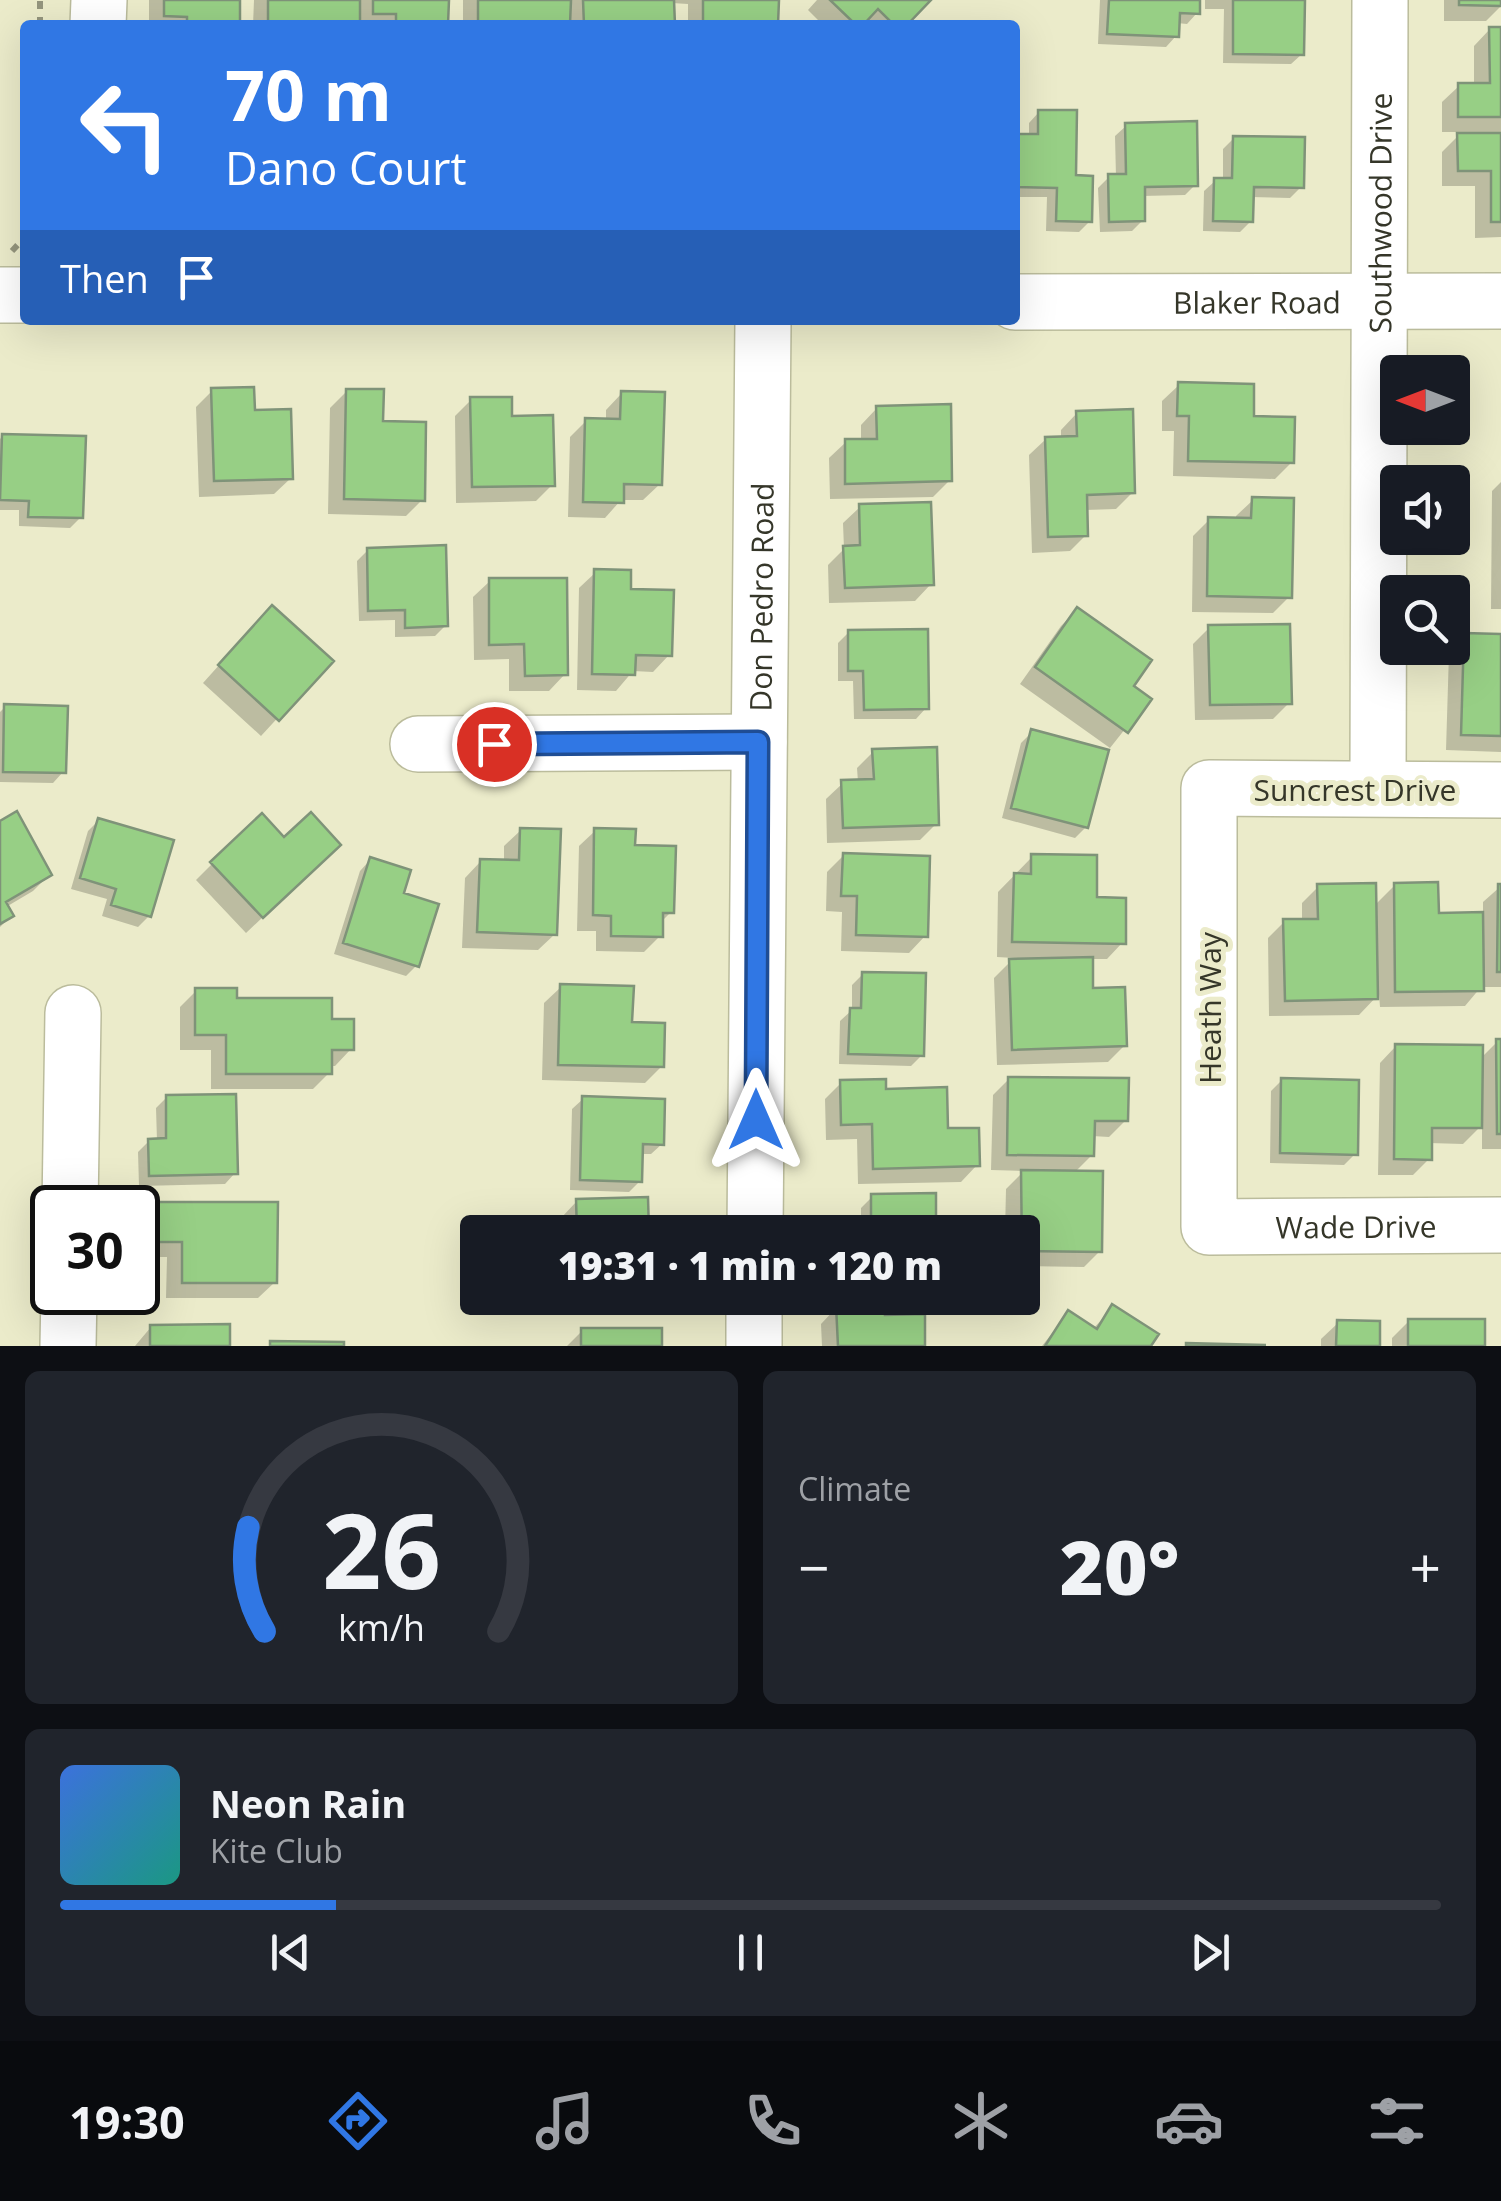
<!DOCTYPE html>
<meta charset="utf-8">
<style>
body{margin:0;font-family:"Open Sans",sans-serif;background:#20242c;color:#f1f3f6;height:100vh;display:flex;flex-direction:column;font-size:38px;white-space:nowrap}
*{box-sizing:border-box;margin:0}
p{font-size:32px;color:#9ea1a6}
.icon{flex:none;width:55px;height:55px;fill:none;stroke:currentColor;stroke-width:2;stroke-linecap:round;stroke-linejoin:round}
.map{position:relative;height:1346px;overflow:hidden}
.drawer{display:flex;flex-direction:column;gap:25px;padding:25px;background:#0d0f14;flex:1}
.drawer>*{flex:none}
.hud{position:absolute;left:20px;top:20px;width:1000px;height:305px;border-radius:10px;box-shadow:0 10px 40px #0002;background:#3077e4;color:#fff;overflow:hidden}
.needle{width:65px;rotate:270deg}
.tools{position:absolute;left:1380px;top:355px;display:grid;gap:20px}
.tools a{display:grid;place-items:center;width:90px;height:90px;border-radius:10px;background:#171b24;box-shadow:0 10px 40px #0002;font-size:50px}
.speed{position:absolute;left:30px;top:1185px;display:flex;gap:20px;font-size:50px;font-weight:700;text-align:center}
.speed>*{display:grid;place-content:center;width:130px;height:130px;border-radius:50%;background:#171b24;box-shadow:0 10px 40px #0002;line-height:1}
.speed .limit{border:5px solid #111;border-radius:15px;background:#fff;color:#111}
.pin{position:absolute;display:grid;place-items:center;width:85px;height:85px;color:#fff;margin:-42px;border:5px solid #fff;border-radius:50%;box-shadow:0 2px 10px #0007}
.me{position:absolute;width:110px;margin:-55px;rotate:0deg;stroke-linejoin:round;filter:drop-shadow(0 0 8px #0008)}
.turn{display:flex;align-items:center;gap:35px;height:210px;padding:0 40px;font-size:45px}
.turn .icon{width:130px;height:130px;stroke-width:2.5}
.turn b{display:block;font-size:70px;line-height:85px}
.then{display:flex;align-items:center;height:95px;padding:0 40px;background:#0003;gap:20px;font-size:38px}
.big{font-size:75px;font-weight:800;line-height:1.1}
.drawer .card{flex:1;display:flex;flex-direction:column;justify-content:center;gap:15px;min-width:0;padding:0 35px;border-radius:15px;background:#20242c}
.drawer .dial{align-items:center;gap:0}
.dial svg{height:260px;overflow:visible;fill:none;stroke:#363941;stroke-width:7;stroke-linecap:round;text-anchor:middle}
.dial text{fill:#f1f3f6;stroke:none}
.song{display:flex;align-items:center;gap:30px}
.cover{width:120px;height:120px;border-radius:15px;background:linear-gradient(135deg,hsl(220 70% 55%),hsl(170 70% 35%))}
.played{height:10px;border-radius:5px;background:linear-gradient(90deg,#3077e4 20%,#363941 20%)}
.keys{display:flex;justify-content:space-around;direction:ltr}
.heat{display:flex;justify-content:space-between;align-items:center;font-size:55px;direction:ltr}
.drawer .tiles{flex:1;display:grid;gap:25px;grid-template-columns:1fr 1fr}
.card:last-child{grid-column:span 2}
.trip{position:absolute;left:460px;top:1215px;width:580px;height:100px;border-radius:10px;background:#171b24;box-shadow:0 10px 40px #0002;font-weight:800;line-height:100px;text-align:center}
.menu{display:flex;height:160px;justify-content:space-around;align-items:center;background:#090b0e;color:#9ea1a6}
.menu .icon{width:70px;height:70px}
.menu .current{color:#3077e4}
.menu b{font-size:45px;color:#f1f3f6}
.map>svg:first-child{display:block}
.shadow{fill:#0003}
.building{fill:#97cf85;stroke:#7f9379;stroke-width:2.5}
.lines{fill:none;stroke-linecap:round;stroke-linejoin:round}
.minor-casing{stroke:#bbbc9c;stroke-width:58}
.path{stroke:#94957d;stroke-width:6;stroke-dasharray:8 8;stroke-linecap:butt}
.minor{stroke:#fff;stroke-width:55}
.route-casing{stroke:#1f4d94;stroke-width:25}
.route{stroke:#3077e4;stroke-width:18}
.labels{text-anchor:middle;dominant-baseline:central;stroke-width:10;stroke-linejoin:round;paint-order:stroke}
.street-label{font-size:30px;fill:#353629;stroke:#ebebca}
</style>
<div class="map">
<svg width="1501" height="1346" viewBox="0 0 1501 1346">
<rect width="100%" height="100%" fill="#ebebca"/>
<path class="shadow" d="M149 0H238L237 25H149Z
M254 0H446V25H253Z
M463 0H777L776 25H688V4L672 3V25H463Z
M817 0H928L904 25H823L808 10Z
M1100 0H1198L1197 13 1187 24 1177 23 1176 36 1166 47 1098 44Z
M1205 0H1303L1302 54 1291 64 1223 63 1224 9H1205Z
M1444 0H1501V6L1486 21H1444Z
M1490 29H1501V237L1475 238V186H1442V152L1462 132H1442V102L1459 86H1474V46Z
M1039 112 1074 177 1090 221 1079 232 1046 231 1047 197H1015V136L1029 137V123Z
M1126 126 1195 185 1185 195 1142 196 1143 220 1132 231 1100 232 1098 188 1109 177H1116L1115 136Z
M1234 138 1301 187 1290 198 1251 197V221L1240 232 1203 231 1204 191 1215 181H1223V149Z
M1179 385 1251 419 1292 462 1275 479 1173 476 1174 431H1162V401Z
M212 391 253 412 291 478 274 494 199 497 196 407Z
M347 391 380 424 422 500 406 516 328 514 330 408Z
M622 393 660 484 643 500H621L605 518 568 517 570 437 586 421H606V410Z
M471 400 510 418 552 485 536 501 456 503 455 416Z
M877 408 950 480 933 497 830 499 829 458 846 442 861 441V425Z
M1077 413 1133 492 1116 509 1085 510 1086 535 1070 551 1032 553 1029 455 1046 439H1061V430Z
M3 436 81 517 70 528 19 526V510H0V439Z
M1501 482V609H1491L1492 491Z
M1253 500 1289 597 1273 613 1192 612 1193 536 1209 520H1236V516Z
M860 507 931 584 915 601 829 603 828 565 844 549 843 523Z
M368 550 446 625 435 636 395 637V620L359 621 357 561Z
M596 572 628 591 669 655 653 672 633 671 616 691 577 690 579 588Z
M490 581 565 674 549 691H509V659L474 660 473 597Z
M1077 610 1131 687 1148 700 1110 748 1020 684 1061 626Z
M256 624 330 661 261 736 203 683Z
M1209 628 1289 703 1273 719 1195 720 1193 644Z
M849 632 926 708 916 719H854L853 681H838V643Z
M1465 636 1501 637V752L1446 750 1449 652Z
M5 707 63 772 53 783 0 782V712Z
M1032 732 1086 827 1075 838 1002 818 1021 743Z
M874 751 936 824 920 840 827 843 826 799 843 783 858 782 857 768Z
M99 820 149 916 138 927 102 916 107 899 71 889 88 831Z
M0 824 49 875 33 891 6 907 11 916 0 927Z
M521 830 555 934 538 950 462 948 465 878 481 861 504 862V846Z
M596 830 632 847 671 912 660 923V936L644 952 596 951V931H577L579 846Z
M844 855 925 936 909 953 841 951 842 912 826 911 827 872Z
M1032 857 1094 900 1123 942 1107 959H1090L1091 991 1125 1045 1108 1062 997 1065 994 978 1014 958 997 957 998 892Z
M370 860 401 895 417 965 406 976 334 954 360 871Z
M322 861 246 933 196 880 212 864Z
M1395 885 1436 915H1483V902L1501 886V987H1481L1465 1006 1380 1007 1379 994 1359 1015 1269 1016 1268 938 1284 922H1302V903L1318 887 1374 906Z
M863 974 922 1055 911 1066 839 1064 840 1021 852 1010V985Z
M561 987 630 1025 662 1066 645 1083 542 1080 544 1003Z
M196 991 330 1022 351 1049 335 1066H330V1072L313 1089H211V1050H180V1007Z
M1497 1042H1501V1149H1482V1125L1463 1144 1429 1143V1159L1413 1175H1378L1380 1063 1396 1046 1480 1059Z
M1009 1079 1126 1120 1109 1137 1092 1136V1155L1074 1173 1100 1251 1084 1267 1022 1266V1232H1005L1006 1189 1024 1171 991 1170 993 1095Z
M1282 1080 1355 1154 1344 1165 1270 1163 1271 1091Z
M841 1083 884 1091 945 1131 977 1165 961 1182 858 1184 857 1139 826 1140 825 1099Z
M167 1097 235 1173 225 1184 139 1186 138 1152 149 1141H157L156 1108Z
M583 1099 662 1144 651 1154H640V1181L629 1192 570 1190 572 1109Z
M933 1196 934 1232H837L861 1229V1208L872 1197Z
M646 1200 647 1232H561V1218L577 1201Z
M151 1204 275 1282 258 1298H166L167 1257H138V1218Z
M837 1307 882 1318 923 1346H822L821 1324Z
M1113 1307 1148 1346H1042L1068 1313 1093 1329Z
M1409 1321 1483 1346H1392V1338Z
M1338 1323 1377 1346H1321V1339Z
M151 1327 228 1346H135Z
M582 1331 659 1346H567Z"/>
<path class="building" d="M164 0H240V25H187V17L164 16Z
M268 0H360V25H268Z
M373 0H449L448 25H396V14H373Z
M478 0H571L570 24 478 25Z
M583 0H674L675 25H584Z
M703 0H779L778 25H703Z
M830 0H931L907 25H894L878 9 863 25H856Z
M1109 0H1200V14L1180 13 1179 37 1107 34Z
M1233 0H1305L1304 55 1233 54Z
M1459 0H1501V6L1459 5Z
M1489 27H1501V117H1458V83H1490Z
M1038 110H1077L1076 175 1093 176 1092 222 1056 221 1057 188 1015 187V134H1038Z
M1197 121 1198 186 1145 187V221L1109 222 1108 174H1126L1125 123Z
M1457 133H1501V222H1491V171H1458Z
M1233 136 1305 137 1304 188 1254 187 1253 222 1213 221 1214 178H1232Z
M1178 382 1254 384V416L1295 417 1294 463 1188 461 1189 416H1177Z
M254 387 255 410 291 409 293 479 214 481 211 388Z
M346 389H384L383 421 426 422 425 501 344 499Z
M621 391 665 392 662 485 624 484V503L583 502 585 418 620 419Z
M470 397H512V416L553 415 555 486 472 487Z
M951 404 952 481 845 484V439H877L876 406Z
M1133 409 1135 493 1087 495 1088 536 1048 537 1045 437 1077 436 1076 411Z
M2 434 86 436 83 518 28 517 29 501 0 500Z
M1252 497 1294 498 1292 598 1207 596 1208 517 1251 518Z
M931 502 934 585 845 588 843 546 860 545 859 504Z
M446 545 448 626 405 628V610L368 611 367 548Z
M594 569 631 570V589L674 590 672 656 636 655 635 675 592 674Z
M489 578H567L568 675 525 676 524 644 489 645Z
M272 605 334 661 279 721 218 665Z
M1077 607 1152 660 1134 686 1152 699 1128 733 1035 667Z
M1290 624 1292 704 1210 705 1208 625Z
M928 629 929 709 864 710 863 671H848V630Z
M1464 633 1501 634V736L1461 735Z
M4 704 68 706 66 773 3 772Z
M1031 729 1109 750 1088 828 1011 808Z
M937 747 939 825 843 828 841 780 874 779 872 749Z
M17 811 52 875 6 902 14 916 0 924V821Z
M311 812 341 845 263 918 210 862 262 813 284 837Z
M98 818 174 840 151 917 111 905 116 889 80 878Z
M520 828 561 829 557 935 477 932 480 859 519 860Z
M594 828 636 829 635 845 676 846 674 913H663V937L611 936V916L593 915Z
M843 853 930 856 928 937 856 935 857 896H841Z
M1031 854 1097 855V897L1126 898V944L1012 942 1014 873 1031 874Z
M370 857 411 870 404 893 439 904 419 967 343 943Z
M1438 882 1439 913 1483 912 1484 991 1395 992 1394 883Z
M1376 883 1378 999 1285 1001 1283 919H1318L1317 884Z
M1498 884H1501V972H1497Z
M1093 957V988L1125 987 1127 1046 1012 1050 1009 959Z
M862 972 926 973 924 1056 848 1054 850 1008H861Z
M560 984 634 986 632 1022 665 1023 664 1067 558 1065Z
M195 988H237V998H332V1019H354V1050H332V1074H226V1035H195Z
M1496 1039H1501V1134H1497Z
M1395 1044 1483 1045 1482 1128H1432V1160L1394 1159Z
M1008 1077 1129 1078 1128 1121H1095L1094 1156 1007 1155Z
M1281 1078 1359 1080 1358 1155 1280 1153Z
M886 1079V1089L947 1087 948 1128H979L980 1166 873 1169 872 1124 841 1125 840 1080Z
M236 1094 238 1174 149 1176 148 1139 166 1138V1095Z
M582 1096 665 1099 664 1145 643 1144 642 1182 580 1180Z
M1021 1170 1103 1171 1102 1252 1022 1251Z
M936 1193V1232H839V1227H871V1194Z
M648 1197 649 1232H577L576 1199Z
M150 1202H278L277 1283H182V1242H150Z
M885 1304V1315L925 1314V1346H838L836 1305Z
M1112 1304 1159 1334 1151 1346H1045L1068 1310 1097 1329Z
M1408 1319H1485V1346H1408Z
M1337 1320 1380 1321V1346H1336Z
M230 1324V1346H150V1325Z
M581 1328H662V1346H581Z
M270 1341 344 1342V1346H270Z
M1186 1343 1266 1345 1186 1346Z"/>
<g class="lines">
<defs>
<g id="minor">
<path d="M98 25 99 0"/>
<path d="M0 295H25"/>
<path id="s1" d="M1015 302 1501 301"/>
<path d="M418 744 759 742"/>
<path id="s2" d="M1378 788 1380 0"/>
<path id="s3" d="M1501 790 1209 788V1227L1501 1225"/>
<path d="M70 1208 73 1013"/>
<path id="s4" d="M755 1232 763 320"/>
<path d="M68 1346 69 1292"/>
<path d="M754 1346V1298"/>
</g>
</defs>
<use href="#minor" class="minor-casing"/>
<path class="path" d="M40 25V0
M12 251 25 237"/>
<use href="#minor" class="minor"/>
</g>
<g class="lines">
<defs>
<path id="route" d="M494 744 758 742 756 1120"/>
</defs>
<use href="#route" class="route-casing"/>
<use href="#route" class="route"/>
</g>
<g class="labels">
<g class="street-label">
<text stroke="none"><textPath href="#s2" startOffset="575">Southwood Drive</textPath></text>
<text stroke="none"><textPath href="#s1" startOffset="242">Blaker Road</textPath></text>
<text stroke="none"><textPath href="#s4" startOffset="635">Don Pedro Road</textPath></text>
<text x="1355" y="789">Suncrest Drive</text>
<text transform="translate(1209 1008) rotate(-90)">Heath Way</text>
<text stroke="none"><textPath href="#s3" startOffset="878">Wade Drive</textPath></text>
</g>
</g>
</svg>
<div class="tools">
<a><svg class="needle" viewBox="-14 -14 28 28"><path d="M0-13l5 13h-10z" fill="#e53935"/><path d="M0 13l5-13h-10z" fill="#9ea1a6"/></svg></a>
<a><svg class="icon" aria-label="sound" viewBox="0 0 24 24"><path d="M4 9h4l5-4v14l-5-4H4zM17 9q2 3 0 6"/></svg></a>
<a><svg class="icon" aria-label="search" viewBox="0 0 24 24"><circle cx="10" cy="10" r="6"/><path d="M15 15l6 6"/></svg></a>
</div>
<div class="speed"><div class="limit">30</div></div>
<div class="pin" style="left:494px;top:744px;background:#d93025"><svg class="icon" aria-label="arrive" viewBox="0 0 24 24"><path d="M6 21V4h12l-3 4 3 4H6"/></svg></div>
<svg class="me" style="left:756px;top:1120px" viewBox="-20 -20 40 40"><path d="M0-17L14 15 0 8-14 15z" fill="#3077e4" stroke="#fff" stroke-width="4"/></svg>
<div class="trip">19:31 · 1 min · 120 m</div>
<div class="hud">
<div class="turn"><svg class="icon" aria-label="left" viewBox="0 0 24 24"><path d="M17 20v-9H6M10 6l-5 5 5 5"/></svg><div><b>70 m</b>Dano Court</div></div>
<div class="then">Then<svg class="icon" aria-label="arrive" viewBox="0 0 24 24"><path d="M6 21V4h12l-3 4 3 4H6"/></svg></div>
</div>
</div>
<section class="drawer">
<div class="tiles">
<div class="card dial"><svg viewBox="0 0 100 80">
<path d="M14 69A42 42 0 1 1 86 69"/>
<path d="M14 69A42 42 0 0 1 9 37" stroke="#3077e4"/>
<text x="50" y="56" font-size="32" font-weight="700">26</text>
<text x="50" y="72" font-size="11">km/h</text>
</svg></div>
<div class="card"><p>Climate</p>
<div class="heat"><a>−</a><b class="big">20°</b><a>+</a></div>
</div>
<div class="card">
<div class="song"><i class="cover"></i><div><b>Neon Rain</b><p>Kite Club</p></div></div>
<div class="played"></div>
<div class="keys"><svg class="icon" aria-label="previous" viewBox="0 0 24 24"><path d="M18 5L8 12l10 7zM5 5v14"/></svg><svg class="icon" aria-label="pause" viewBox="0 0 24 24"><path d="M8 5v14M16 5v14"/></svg><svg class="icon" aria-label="next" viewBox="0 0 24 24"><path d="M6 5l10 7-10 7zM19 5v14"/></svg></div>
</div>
</div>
</section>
<nav class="menu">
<b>19:30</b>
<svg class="icon current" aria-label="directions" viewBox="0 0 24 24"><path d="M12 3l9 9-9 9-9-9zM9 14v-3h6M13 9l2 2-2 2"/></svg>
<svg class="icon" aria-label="music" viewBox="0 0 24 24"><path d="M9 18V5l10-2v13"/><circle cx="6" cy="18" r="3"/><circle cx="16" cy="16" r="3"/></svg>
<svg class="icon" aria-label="phone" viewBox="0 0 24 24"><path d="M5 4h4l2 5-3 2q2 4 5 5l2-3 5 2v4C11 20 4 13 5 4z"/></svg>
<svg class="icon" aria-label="climate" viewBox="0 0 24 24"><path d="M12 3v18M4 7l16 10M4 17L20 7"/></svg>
<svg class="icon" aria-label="car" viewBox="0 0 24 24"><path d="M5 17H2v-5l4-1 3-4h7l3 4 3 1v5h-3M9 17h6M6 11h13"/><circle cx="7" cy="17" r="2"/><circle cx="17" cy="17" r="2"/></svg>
<svg class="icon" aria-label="filters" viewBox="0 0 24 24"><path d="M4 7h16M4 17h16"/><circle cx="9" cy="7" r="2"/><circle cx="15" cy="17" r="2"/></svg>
</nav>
